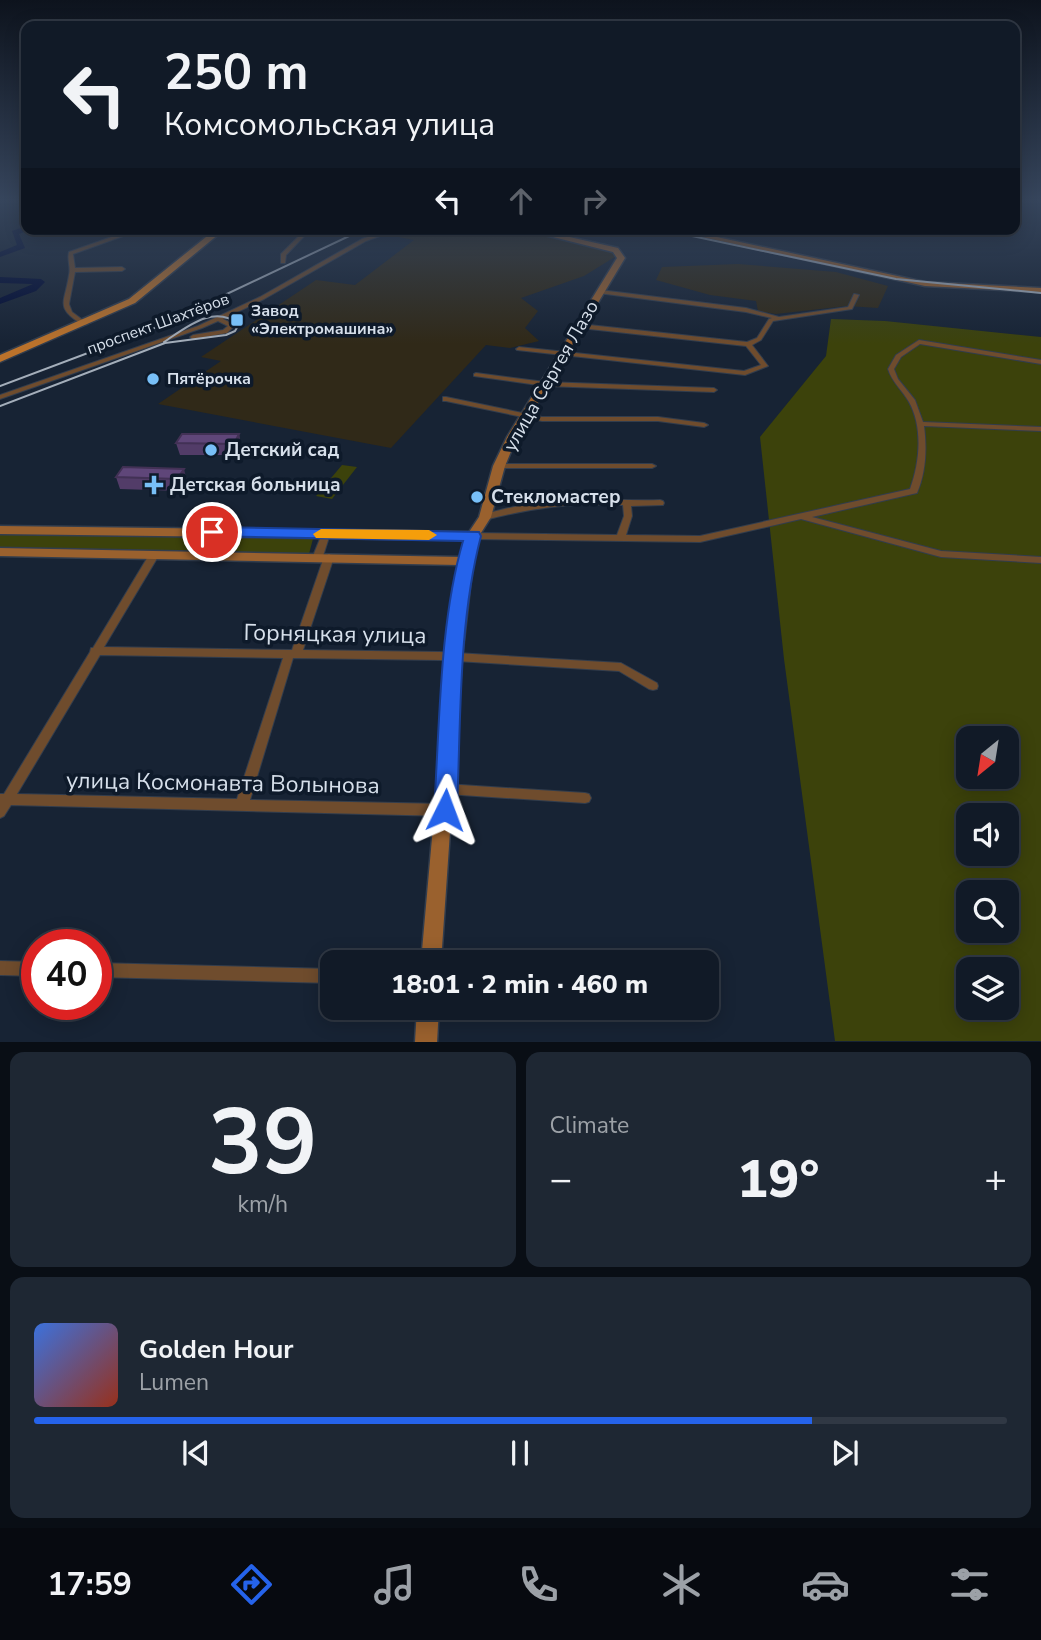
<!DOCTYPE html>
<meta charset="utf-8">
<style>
body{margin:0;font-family:"Nunito Sans",sans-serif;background:#1e2733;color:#f1f3f6;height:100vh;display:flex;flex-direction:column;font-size:26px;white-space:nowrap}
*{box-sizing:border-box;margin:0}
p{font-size:23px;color:#9ca1a7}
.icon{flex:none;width:38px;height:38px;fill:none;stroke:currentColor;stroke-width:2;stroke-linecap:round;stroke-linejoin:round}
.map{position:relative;height:1042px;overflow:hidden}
.drawer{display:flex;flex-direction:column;gap:10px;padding:10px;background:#090e15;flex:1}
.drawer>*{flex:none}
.hud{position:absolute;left:21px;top:21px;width:999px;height:214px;border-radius:14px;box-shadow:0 4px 18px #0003,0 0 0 2px #303844;background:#111a27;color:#f1f3f6;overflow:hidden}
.needle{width:46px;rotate:210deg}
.tools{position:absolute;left:956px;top:726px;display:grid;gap:14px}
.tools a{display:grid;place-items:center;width:63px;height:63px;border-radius:14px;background:#111a27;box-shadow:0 4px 18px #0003,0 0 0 2px #303844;font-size:35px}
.speed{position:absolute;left:21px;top:929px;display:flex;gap:14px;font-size:35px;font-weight:700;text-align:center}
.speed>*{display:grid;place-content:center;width:91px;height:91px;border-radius:50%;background:#111a27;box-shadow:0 4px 18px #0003,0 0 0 2px #303844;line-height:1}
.speed .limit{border:10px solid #d22;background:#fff;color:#111}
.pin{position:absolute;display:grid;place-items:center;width:60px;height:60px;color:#fff;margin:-30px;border:4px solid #fff;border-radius:50%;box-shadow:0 2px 7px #0007}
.me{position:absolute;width:77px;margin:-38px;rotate:3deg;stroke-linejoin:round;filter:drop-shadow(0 0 5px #0008)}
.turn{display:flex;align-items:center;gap:24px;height:147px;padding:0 28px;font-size:32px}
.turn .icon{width:91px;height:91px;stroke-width:2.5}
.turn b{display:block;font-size:49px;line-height:60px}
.lanes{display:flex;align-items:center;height:66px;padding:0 28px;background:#0003;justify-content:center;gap:35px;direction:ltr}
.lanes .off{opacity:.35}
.big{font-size:52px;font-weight:800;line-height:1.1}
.drawer .tile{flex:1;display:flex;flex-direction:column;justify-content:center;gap:10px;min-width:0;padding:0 24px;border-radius:14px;background:#1e2733}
.drawer .dial{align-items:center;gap:0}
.dial b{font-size:91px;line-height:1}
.song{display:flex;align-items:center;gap:21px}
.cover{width:84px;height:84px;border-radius:10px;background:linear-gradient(135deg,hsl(220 70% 55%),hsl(10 70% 35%))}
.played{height:7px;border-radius:4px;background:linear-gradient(90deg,#2563eb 80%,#303844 80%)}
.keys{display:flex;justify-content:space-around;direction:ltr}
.heat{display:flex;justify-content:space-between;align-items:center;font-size:38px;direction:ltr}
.drawer .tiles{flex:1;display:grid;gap:10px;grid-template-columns:1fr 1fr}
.tile:last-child{grid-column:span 2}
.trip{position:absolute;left:320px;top:950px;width:399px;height:70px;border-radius:14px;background:#111a27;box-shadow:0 4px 18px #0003,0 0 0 2px #303844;font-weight:800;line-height:70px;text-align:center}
.dock{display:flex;height:112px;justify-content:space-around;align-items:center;background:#070a10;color:#9ca1a7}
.dock .icon{width:49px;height:49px}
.dock .selected{color:#2563eb}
.dock b{font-size:32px;color:#f1f3f6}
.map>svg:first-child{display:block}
.industrial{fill:#302918}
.green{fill:#3c420b;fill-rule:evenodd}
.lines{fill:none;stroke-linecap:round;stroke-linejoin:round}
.river{fill:#000b34;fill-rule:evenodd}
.street-casing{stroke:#323d4d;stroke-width:2}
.secondary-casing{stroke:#323d4d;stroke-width:3}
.primary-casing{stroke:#323d4d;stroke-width:3}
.street{fill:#6f4c2d;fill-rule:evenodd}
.secondary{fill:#9a612e;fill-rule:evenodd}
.primary{fill:#bb722b;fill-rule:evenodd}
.tram{stroke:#a4aeba;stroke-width:2}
.rail{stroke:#a4aeba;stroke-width:2}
.wall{fill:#523c68}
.shaded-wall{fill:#423155}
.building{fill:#5f4679;stroke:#423155;stroke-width:2}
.route{fill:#2563eb;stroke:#184099;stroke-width:2}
.slow{fill:#f59e0b}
.poi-dot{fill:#78bff7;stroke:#0e1a2a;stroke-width:2.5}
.labels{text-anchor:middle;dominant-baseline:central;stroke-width:7;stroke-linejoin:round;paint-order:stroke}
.far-poi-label{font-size:16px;font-weight:bold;fill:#d6dfea;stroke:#0e1a2a;text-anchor:start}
.far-street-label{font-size:16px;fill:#d6dfea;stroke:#0e1a2a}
.street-label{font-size:19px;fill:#d6dfea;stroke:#0e1a2a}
.poi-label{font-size:19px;font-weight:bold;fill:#d6dfea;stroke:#0e1a2a;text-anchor:start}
.near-street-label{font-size:23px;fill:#d6dfea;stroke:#0e1a2a}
</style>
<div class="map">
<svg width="1041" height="1042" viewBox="0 0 1041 1042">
<rect width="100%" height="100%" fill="#172334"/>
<path class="industrial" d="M410 229H514L606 250 618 255 584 276 521 298 538 311 525 328 539 341 510 348 486 345 391 448 158 404 221 361 201 357 316 280 355 285 414 240 398 237Z
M738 264 836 272 888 286 878 308 847 306 776 314 758 311 756 301 710 295 656 280 662 267Z"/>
<path class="green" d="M831 319 885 321 1041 337V1041H835L784 659 760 437 826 356ZM968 738H1006V777H968ZM968 816H1006V854H968ZM968 892H1006V931H968ZM968 970H1006V1008H968Z
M342 465 357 467 332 499 316 496Z
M0 533 314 535 309 554 0 549Z"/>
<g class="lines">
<path class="river" d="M26 226V229L29 230 19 234 25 248 0 257V252L17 245 12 231Z
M0 277 41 279 45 282 36 291 0 304V298L33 284 0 283Z"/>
<defs>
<path id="street" d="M153 229H169L126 235 73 254 75 268 122 267 125 269 122 271 75 272 69 304 72 312 88 324 83 325C54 307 65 303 69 275 71 267 67 260 69 252L123 233Z
M195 229H201L212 238 208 239Z
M306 229H311L286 255 285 263H281V254Z
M391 229H399L366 241 264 299 223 319 235 325 227 333 193 339 190 337 193 335 223 330 228 326 218 321 202 328 0 399V395L198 326 260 297 362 239Z
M600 290 746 308 779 317 848 307 854 294 859 295 852 309 773 321 761 340 752 345 768 366 745 375 517 350 516 349 519 347 744 371 761 365 746 346 580 328 577 326 580 324 747 342 757 338 769 319 772 318 746 312 598 293V291Z
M919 340 1041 360V364L920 344 901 357 894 369 898 379 915 400 923 422 1041 427V431L924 426C927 449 926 472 917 493L812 517 941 551 1041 557V563L941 557 801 519 700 542 473 539 469 536 473 533 617 535 624 516 623 505C573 503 534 507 485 520L481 517 482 515C515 505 549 500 584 499 609 499 635 501 660 500L663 501 664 503 663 505 631 506 632 516 626 535 700 536 910 489C920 462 923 427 909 402 902 390 892 382 888 369L896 355Z
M476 373 545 382 714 388 717 390 714 392 545 386 474 376V374Z
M443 397H446L542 417H658L704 423 708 425 704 427 658 421H542L446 401H443Z
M496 464H652L656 466 652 468H499L495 466Z
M326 531 330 534 323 556 321 558H315L313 556 322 534Z
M154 552 159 555 104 647 292 650 324 557 329 554 334 557 303 650 440 652 621 663 657 683 658 686 657 689 653 690 649 689 619 671 440 660 293 658 250 800 445 804 449 806 451 810 449 814 445 816 11 805 4 816 0 818V794H4L90 652 91 648H93L149 555ZM100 655 283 658 237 799 17 794Z
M446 784 585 793 589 794 591 798 589 802 585 803 446 794 442 793 440 789 442 785Z
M0 961 37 962V976L0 975Z
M96 963 332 969V983L96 977Z"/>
<path id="secondary" d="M521 229H534L618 248 625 258 517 437 505 466 491 517 479 536 473 561 462 658 441 962H421L448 658 459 565 0 556V548L461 557 466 540 0 534V526L469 532 479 517 493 466 507 437 617 258 613 252Z
M666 229H680L925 282 1041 288V292L925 286Z
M417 1008H439L437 1042H415Z"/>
<path id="primary" d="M216 229H225L135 303 0 362V355L129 299Z"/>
</defs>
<use href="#street" class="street-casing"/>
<use href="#secondary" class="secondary-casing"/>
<use href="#primary" class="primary-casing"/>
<use href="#street" class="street"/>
<use href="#secondary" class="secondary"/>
<use href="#primary" class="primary"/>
<path class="tram" d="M0 406 165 343 226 335 235 331 239 324C213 304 187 327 164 342"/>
<path class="rail" d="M659 229 896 279 1041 293
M0 386 157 327 364 229"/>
</g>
<path class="wall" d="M239 434 241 446 236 455H180L176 443Z
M123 467 187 481 181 491 120 489 116 477Z"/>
<path class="shaded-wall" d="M239 434 241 446 236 455 234 444Z
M184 469 187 481 181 491 177 479Z"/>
<path class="building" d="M182 434H239L234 444 176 443Z
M123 467 184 469 177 479 116 477Z"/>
<linearGradient id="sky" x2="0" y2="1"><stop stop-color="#0d131d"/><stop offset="0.58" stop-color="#36455c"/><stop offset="1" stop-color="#36455c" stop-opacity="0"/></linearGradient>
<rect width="1041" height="344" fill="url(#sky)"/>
<path class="route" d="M212 527 479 532 481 536C458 624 461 720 457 810L453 817 445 820 437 817 434 810C440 723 439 624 463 541L206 536V529Z"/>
<path class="slow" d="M321 529 429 530 437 535 429 540 316 538 313 534Z"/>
<g class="poi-dot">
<rect x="230" y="313" width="14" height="14" rx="3.5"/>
<circle cx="153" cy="379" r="7"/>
<circle cx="211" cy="450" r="7"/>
<path d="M150.5 474.5h7v7h7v7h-7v7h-7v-7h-7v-7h7z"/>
<circle cx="477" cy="497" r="7"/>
</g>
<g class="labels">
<g class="far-poi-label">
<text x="251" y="311">Завод<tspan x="251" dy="18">«Электромашина»</tspan></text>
<text x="167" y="379">Пятёрочка</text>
</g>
<g class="far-street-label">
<text transform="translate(158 324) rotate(-20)">проспект Шахтёров</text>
</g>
<g class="street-label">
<text transform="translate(551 376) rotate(-60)">улица Сергея Лазо</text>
</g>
<g class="poi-label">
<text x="225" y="450">Детский сад</text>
<text x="170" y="485">Детская больница</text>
<text x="491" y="497">Стекломастер</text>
</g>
<g class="near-street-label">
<text transform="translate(335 634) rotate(1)">Горняцкая улица</text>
<text transform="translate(223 783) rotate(1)">улица Космонавта Волынова</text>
</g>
</g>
</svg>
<div class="tools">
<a><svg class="needle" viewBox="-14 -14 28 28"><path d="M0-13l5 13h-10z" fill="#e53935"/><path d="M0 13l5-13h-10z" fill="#9ca1a7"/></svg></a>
<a><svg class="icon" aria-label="sound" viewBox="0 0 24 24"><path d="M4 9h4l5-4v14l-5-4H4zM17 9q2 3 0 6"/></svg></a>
<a><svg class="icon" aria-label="search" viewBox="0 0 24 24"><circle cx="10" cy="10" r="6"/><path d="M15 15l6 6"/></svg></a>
<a><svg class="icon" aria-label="layers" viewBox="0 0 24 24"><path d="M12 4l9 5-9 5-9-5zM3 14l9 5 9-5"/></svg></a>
</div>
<div class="speed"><div class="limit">40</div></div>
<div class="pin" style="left:212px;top:532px;background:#d93025"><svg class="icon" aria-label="arrive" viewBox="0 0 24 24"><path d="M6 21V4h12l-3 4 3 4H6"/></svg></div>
<svg class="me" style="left:445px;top:810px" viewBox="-20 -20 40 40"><path d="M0-17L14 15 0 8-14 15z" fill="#2563eb" stroke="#fff" stroke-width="4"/></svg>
<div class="trip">18:01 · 2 min · 460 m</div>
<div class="hud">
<div class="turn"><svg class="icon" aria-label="left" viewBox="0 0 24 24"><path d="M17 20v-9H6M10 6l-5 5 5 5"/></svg><div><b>250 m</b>Комсомольская улица</div></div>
<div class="lanes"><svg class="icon" aria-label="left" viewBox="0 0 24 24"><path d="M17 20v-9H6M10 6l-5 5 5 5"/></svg><svg class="icon off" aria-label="ahead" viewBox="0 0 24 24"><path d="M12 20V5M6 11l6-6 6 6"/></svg><svg class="icon off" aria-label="right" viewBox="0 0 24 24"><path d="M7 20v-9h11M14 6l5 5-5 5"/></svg></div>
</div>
</div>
<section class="drawer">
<div class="tiles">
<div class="tile dial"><b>39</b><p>km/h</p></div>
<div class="tile"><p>Climate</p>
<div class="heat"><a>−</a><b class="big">19°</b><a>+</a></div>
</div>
<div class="tile">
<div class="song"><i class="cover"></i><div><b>Golden Hour</b><p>Lumen</p></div></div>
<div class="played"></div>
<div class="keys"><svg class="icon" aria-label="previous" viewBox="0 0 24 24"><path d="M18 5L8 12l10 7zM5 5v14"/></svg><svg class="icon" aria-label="pause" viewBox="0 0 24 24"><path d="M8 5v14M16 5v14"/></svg><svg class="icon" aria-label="next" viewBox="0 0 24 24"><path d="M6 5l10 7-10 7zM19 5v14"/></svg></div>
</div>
</div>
</section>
<nav class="dock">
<b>17:59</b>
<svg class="icon selected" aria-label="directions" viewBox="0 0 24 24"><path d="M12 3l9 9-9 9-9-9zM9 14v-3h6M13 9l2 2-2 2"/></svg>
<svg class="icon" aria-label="music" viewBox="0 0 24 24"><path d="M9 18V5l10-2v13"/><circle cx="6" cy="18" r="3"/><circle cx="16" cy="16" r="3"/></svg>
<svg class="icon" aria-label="phone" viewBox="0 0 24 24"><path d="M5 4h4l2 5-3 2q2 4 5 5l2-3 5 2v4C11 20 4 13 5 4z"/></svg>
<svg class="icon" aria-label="climate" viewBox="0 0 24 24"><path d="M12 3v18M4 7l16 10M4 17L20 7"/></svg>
<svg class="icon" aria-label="car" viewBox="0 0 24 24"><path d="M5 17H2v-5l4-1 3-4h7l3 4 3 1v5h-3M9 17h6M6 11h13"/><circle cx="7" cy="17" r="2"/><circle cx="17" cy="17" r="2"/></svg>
<svg class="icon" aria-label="filters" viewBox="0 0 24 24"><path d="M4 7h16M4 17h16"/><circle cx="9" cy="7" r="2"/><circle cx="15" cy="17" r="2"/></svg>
</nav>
